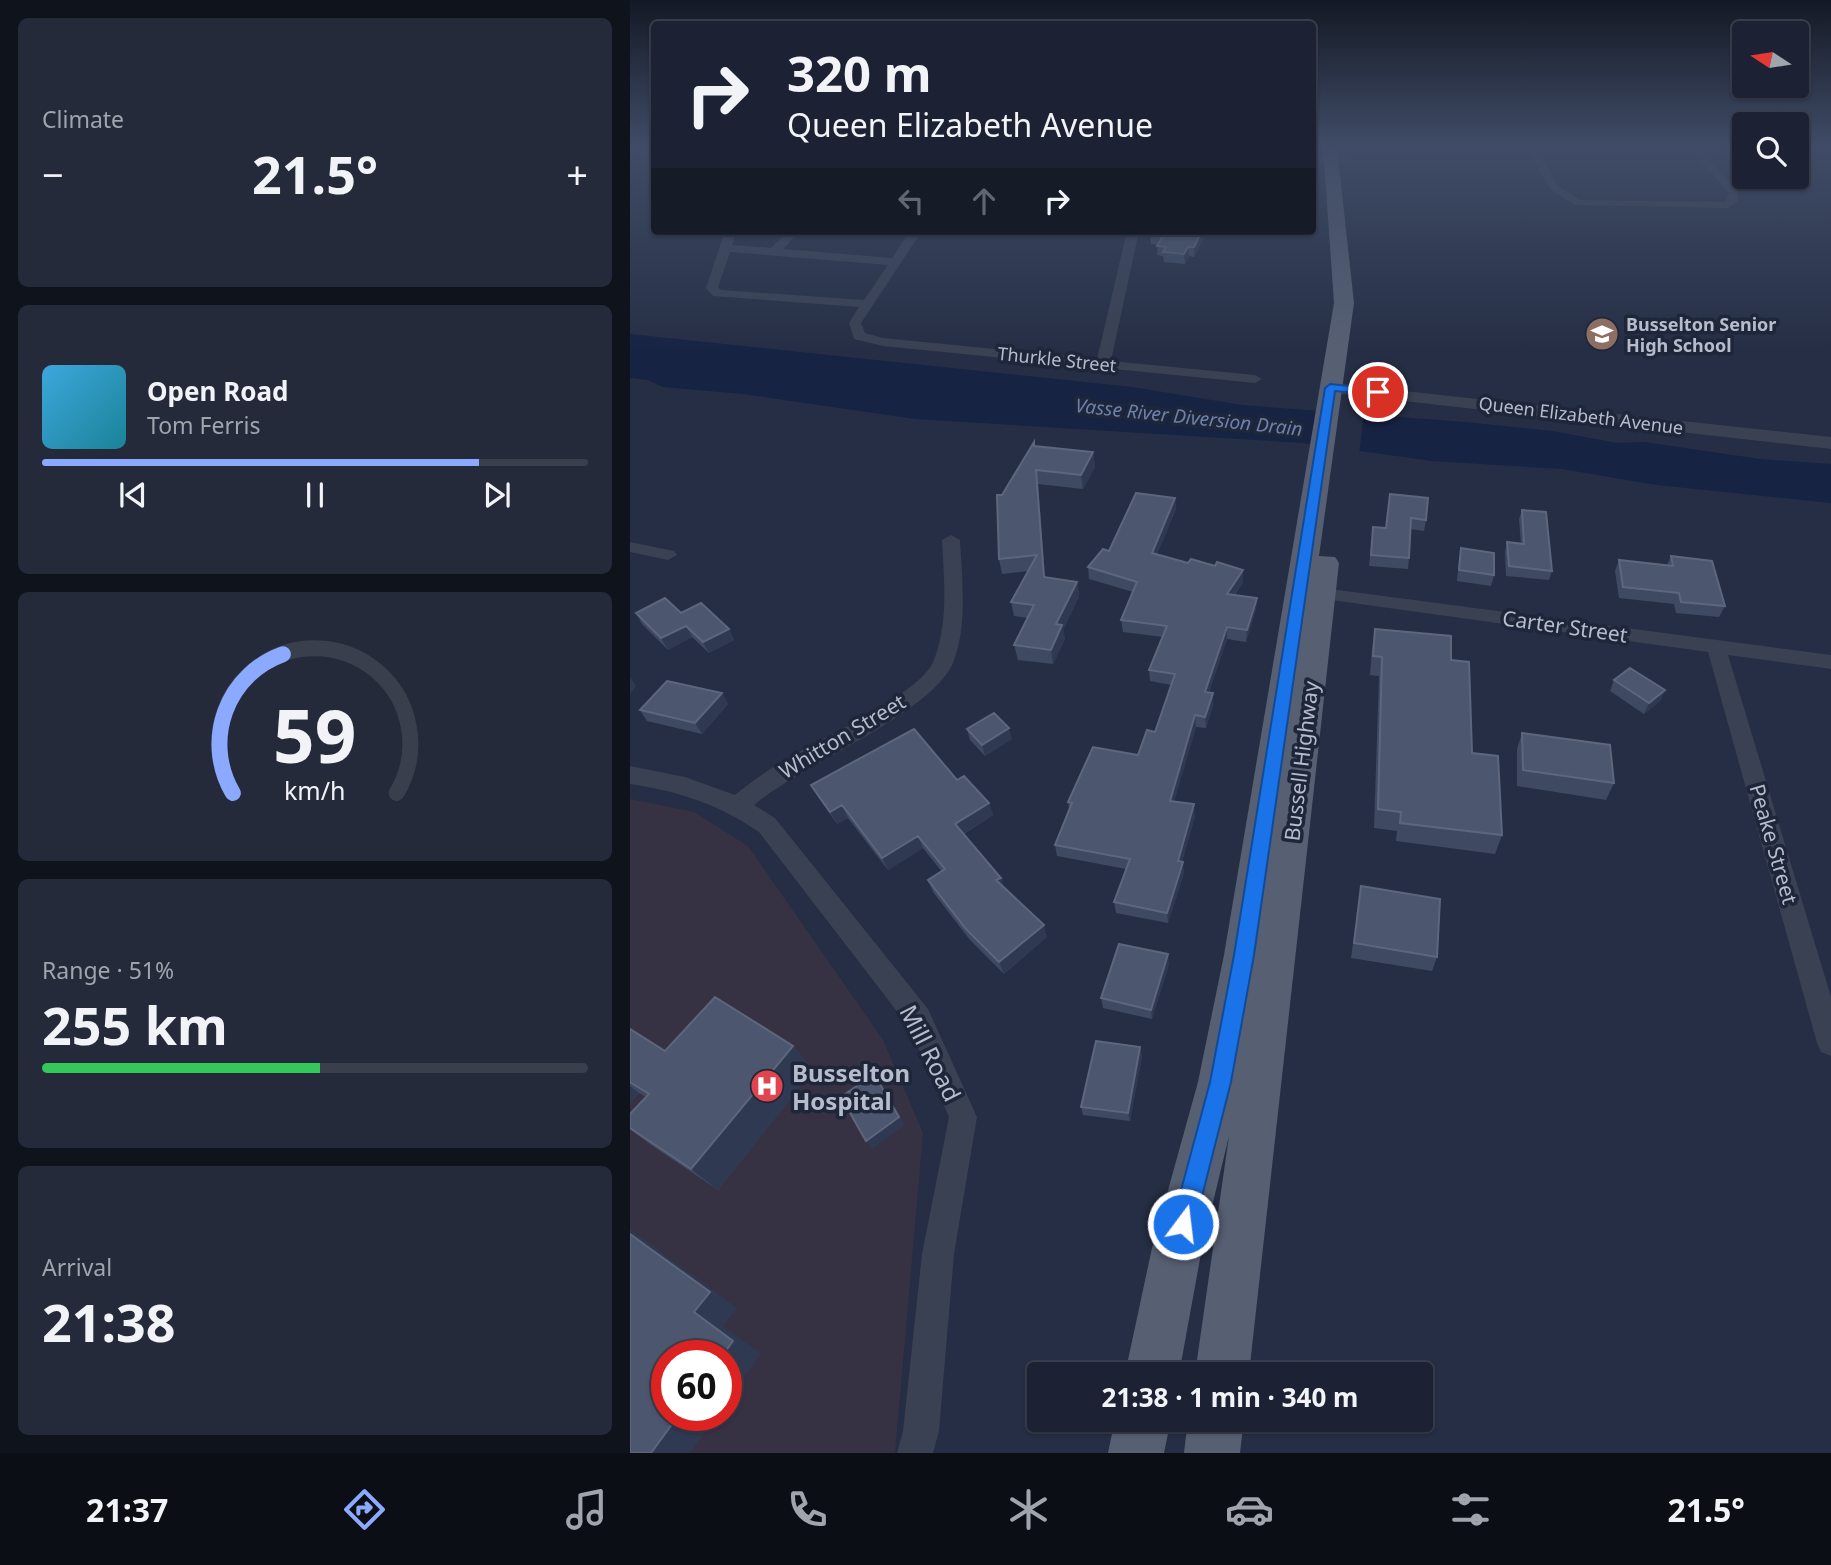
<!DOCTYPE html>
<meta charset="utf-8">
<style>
body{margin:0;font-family:"Noto Sans",sans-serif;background:#252a3b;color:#f1f3f6;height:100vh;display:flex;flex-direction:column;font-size:26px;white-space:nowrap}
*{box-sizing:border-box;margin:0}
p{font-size:23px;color:#a0a4ac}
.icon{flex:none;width:38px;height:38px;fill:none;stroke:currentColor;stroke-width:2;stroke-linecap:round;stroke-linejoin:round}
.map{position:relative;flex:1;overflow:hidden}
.panel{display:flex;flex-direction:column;gap:18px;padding:18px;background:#0f131c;width:630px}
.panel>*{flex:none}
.hud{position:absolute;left:21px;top:21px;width:665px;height:214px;border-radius:7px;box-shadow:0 2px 5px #0004,0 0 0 2px #3a3f4e;background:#1c2233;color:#f1f3f6;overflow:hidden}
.needle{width:46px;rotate:282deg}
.tools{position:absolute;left:1102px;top:21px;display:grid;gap:14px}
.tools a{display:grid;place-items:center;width:77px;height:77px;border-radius:7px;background:#1c2233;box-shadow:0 2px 5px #0004,0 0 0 2px #3a3f4e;font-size:35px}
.speed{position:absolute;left:21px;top:1340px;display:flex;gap:14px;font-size:35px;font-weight:700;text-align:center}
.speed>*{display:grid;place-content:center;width:91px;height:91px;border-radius:50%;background:#1c2233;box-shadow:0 2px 5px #0004,0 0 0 2px #3a3f4e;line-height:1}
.speed .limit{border:10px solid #d22;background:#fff;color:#111}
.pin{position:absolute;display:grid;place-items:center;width:60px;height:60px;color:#fff;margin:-30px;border:4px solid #fff;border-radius:50%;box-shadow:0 2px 7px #0007}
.me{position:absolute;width:77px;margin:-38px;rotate:15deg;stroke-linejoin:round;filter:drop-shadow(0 0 5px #0008)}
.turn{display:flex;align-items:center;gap:24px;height:147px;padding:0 21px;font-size:32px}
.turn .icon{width:91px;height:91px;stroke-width:2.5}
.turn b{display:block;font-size:49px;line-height:60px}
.lanes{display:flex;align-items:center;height:66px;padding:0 21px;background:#0003;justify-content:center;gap:35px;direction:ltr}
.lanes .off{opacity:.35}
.big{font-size:52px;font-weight:700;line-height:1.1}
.panel .tile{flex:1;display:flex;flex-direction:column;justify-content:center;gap:10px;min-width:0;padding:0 24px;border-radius:10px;background:#252a3b}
.panel .dial{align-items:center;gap:0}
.dial svg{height:182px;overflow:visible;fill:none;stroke:#3a3f4e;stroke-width:7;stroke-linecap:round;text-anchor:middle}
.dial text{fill:#f1f3f6;stroke:none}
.song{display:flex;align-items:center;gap:21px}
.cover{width:84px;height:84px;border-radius:10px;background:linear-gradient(135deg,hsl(200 70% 55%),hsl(190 70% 35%))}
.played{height:7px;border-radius:4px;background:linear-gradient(90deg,#8aa9ff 80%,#3a3f4e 80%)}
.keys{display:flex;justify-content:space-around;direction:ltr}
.heat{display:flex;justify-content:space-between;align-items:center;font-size:38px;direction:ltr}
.charge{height:10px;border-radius:5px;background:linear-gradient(90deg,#34c759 51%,#3a3f4e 0)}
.trip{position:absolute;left:397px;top:1362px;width:406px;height:70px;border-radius:7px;background:#1c2233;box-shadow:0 2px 5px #0004,0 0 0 2px #3a3f4e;font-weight:700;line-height:70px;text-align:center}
.dock{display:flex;height:112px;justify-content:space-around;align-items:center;background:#0b0e14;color:#a0a4ac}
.dock .icon{width:49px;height:49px}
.dock .selected{color:#8aa9ff}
.dock b{font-size:32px;color:#f1f3f6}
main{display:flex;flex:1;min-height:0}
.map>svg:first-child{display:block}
.medical{fill:#363244;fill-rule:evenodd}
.water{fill:#162343}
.pier{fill:#252e44}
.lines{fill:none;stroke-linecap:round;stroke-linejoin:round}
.minor{fill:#394153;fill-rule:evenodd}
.tertiary{fill:#394153;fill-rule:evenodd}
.primary{fill:#576073;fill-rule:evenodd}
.wall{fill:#3f4a62}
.shaded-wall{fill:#2f3951}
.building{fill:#4c566e;stroke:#5d667c;stroke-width:2}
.route{fill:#1a73e8;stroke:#114b97;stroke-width:2}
.labels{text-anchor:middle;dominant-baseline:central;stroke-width:7;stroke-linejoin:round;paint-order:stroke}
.far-poi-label{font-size:18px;font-weight:bold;fill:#b7bccd;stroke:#1e2639;text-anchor:start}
.far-street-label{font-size:18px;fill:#b7bccd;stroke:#1e2639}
.far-water-label{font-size:19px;font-style:italic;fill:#6e81ae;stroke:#1e2639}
.street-label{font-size:21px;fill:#b7bccd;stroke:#1e2639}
.near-street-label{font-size:24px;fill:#b7bccd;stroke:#1e2639}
.near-poi-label{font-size:24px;font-weight:bold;fill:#b7bccd;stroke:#1e2639;text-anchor:start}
</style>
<main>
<section class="panel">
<div class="tile"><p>Climate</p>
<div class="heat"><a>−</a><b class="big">21.5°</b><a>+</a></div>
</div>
<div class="tile">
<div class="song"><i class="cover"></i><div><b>Open Road</b><p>Tom Ferris</p></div></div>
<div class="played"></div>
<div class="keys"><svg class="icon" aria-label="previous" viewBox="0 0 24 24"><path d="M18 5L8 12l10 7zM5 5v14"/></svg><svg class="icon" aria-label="pause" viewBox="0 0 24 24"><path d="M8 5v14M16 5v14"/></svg><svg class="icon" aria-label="next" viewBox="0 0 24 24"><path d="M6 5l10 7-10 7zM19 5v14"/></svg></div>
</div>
<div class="tile dial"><svg viewBox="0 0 100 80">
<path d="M14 69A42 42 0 1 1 86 69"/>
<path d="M14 69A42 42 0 0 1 36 8" stroke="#8aa9ff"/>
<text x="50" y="56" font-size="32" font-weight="700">59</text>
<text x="50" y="72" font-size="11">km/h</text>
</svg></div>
<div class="tile"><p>Range · 51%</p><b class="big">255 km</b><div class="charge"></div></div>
<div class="tile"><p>Arrival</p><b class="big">21:38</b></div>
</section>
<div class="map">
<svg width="1201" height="1453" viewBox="0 0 1201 1453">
<rect width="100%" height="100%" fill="#252e44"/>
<path class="medical" d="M0 799 64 812 118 846 253 1040 293 1133 265 1453H0ZM37 1356H96V1416H37Z"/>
<path class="water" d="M0 334 502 387 612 405 835 422 922 431 987 443 1014 442 1130 459 1201 464V503L1027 485 932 469 802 461 673 443 285 419 113 394 33 387 18 380 0 378Z"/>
<path class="pier" d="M687 407 734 411 729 455 680 448Z"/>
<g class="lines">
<path class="minor" d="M896 147H906L928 186 950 200 1095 202 1099 193 1058 147H1068L1108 191V201L1098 208 945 205 921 190Z
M682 155 715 157 720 160 715 163 682 161Z
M95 231H107L102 245 141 248 158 231H170L153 249 262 258 280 231H292L231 323 235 333 253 338 467 359 497 231H509L481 361 625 375 632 379 625 383 253 346 224 339 219 323 229 307 83 296 76 288ZM100 252 258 265 234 300 91 290 88 287Z
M321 535 330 540C332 579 338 626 323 663 302 713 171 765 124 805L145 818 298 1009 347 1117 324 1254 309 1431 303 1453H267L273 1431 292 1254 319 1117 279 1027 129 832C88 804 48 791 0 784V766L55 777 105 795C123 780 142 767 162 756 193 738 290 693 303 662 319 625 314 579 312 540Z
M0 542 44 551 47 555 38 560 0 552Z
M678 586 1201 655V669L1098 655 1201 997V1056L1191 1052 1187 1043 1078 652 672 596 669 592 672 588Z"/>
<path class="tertiary" d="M700 383 1201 437V449L694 392 691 388Z"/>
<path class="primary" d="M693 147H707L724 303 689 556 705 557 709 563 619 1374H565L599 1136 572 1248 549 1374H495L522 1248 568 1082 594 955 704 303Z
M485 1419H541L534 1453H478Z
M558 1419H614L610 1453H554Z"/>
</g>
<path class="wall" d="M576 234 564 257 559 256 555 264 534 262 533 256 527 255 528 245 521 244 520 235Z
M404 446 463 452 465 467 453 489 408 484 415 577 447 582 449 596 433 630 435 639 423 664 388 660 384 645 398 618 384 616 381 602 398 571 372 574 369 559 372 495Z
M760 494 796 520 794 531 780 529 779 558 778 569 739 566 743 527 756 528Z
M545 498 546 509 527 554 558 563 613 570V582L605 595 627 598 626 609 616 642 597 639 579 692 583 705 576 728 566 727 544 801 565 816 552 862 554 873 538 923 486 913 484 902 496 869 427 856 425 845 439 809 438 802 508 755 525 732 542 685 520 681 519 670 533 637 493 632 491 620 503 592 459 579 458 567Z
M892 510 922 571 919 580 876 576 875 552 877 542 891 544 889 519Z
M831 548 864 575 861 586 827 581 829 559Z
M1041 556 1095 606 1089 617 1046 613 1044 604 989 598 985 571 989 560 1037 565Z
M6 613H51L99 629 104 640 79 653 62 637 38 650 12 624Z
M745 629 821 660 842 753 872 835 865 854 766 841 767 831 744 828 749 676 740 675 742 649Z
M984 680 1035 690 1030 701 1014 714 980 691Z
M92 693 98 704 72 734 17 721 10 710Z
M337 729 382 739 355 756 340 740Z
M892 733 984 783 976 800 887 786V749Z
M327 780 359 803 363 815 334 834 374 888 417 937 374 974 340 940 303 892 298 880 312 872 293 848 258 870 218 818 207 824 188 797 181 785Z
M731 886 807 957 802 971 721 958Z
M539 964 522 1019 473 1008 471 998Z
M0 1029 35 1051 163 1046 183 1070 88 1190 21 1145 0 1129 16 1097 9 1093 0 1103Z
M510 1047 512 1056 500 1121 453 1115 451 1107Z"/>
<path class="shaded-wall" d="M572 231H576V234L564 257V247Z
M558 247 559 256 555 264 554 254Z
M463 452 465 467 453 489 451 475Z
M406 470 408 484 416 592 414 577Z
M545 498 546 509 523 564 522 553Z
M613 570V582L597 605V594Z
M447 582 449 596 433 630 435 639 423 664 421 650 426 624Z
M627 598 626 609 616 642 617 630Z
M56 626 62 637 38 650 31 638Z
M597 627V639L575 703V692Z
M99 629 104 640 79 653 73 642Z
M0 677 6 686 0 694Z
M1035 690 1030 701 1014 714 1019 703Z
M92 693 98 704 72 734 65 723Z
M583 693V705L576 728 575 717Z
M565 715 566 727 541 812 540 801Z
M379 728 382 739 355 756 352 745Z
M359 803 363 815 330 836 325 824Z
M564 804 565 816 549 872 548 861Z
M212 805 218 818 207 824 200 812Z
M288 836 293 848 258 870 252 858Z
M553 862 554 873 538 923 537 913Z
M371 878 375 890 366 880Z
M414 925 417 937 374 974 369 962Z
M538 954 539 964 522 1019 521 1010Z
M163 1046 183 1070 88 1190 61 1169Z
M510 1047 512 1056 500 1121 498 1113Z
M244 1074 275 1125 242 1149 236 1141Z
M0 1086 9 1093 0 1103Z
M0 1229 107 1308 93 1326 131 1354 96 1402V1356H92L64 1312 0 1234Z
M48 1416H87L60 1453H21Z"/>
<path class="building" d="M523 231H572L564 247H558L554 254 533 252 536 247 527 246 533 236 520 235Z
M404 442V446L463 452 451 475 406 470 414 577 447 582 426 624 432 625 421 650 384 645 404 605 381 602 407 555 369 559 367 495H372Z
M506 493 545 498 522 553 558 563 561 559 585 566 587 562 613 570 597 594 627 598 617 630 597 627 575 692 583 693 575 717 565 715 540 801 564 804 548 861 553 862 537 913 484 902 500 859 425 845 442 803 438 802 463 747 508 755 517 730 525 732 545 674 519 670 537 626 491 620 507 582 458 567 473 549 479 551Z
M760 494 798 498 796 520 781 518 779 558 741 555 743 527 756 528Z
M892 510 916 512 922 571 879 566 877 542 894 544Z
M831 548 864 553V575L829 570Z
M1041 556 1082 561 1095 606 1051 602 1049 593 993 587 989 560 1043 566Z
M35 598 51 613 71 603 99 629 73 642 56 626 31 638 6 613Z
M745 629 821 636V660L839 662 842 753 868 756 872 835 770 823 771 812 748 809 752 657 743 656Z
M1000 668 1035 690 1019 703 984 680Z
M37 681 92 693 65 723 10 710Z
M364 713 379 728 352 745 337 729Z
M284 729 327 780 334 776 359 803 325 824 371 878 366 880 414 925 369 962 336 929 298 880 315 869 288 836 252 858 212 805 200 812 181 785Z
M892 733 980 745 984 783 893 770Z
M731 886 810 899 807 957 724 943Z
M489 944 538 954 521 1010 471 998Z
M85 997 163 1046 61 1169 0 1128V1114L19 1094 0 1082V1029L35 1051Z
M466 1041 510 1047 498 1113 451 1107Z
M244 1074 269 1117 236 1141 211 1097Z
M0 1234 80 1292 64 1312 103 1341 92 1356H37V1416H48L21 1453H0Z"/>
<linearGradient id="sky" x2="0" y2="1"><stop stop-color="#141925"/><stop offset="0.42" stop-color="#404c67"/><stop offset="1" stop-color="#404c67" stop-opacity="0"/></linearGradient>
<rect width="1201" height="350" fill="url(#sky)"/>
<path class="route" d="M700 384 748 389 753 392 748 395 705 391 624 955 601 1082 565 1224 562 1233 553 1236 545 1233 542 1224 580 1082 604 955 695 388Z"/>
<defs>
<symbol id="school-disc" viewBox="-11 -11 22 22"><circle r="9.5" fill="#8d6e63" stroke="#1e2639"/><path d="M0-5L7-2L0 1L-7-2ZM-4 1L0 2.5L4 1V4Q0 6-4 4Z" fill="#fff"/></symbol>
<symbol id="hospital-disc" viewBox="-11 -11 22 22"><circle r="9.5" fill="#e0444e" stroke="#1e2639"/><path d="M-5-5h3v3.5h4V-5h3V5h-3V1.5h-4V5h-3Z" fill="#fff"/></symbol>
</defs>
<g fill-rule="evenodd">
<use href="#school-disc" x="953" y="315" width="38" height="38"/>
<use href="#hospital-disc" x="118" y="1067" width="38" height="38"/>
</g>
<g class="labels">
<g class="far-poi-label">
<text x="996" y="324">Busselton Senior<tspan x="996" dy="21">High School</tspan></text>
</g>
<g class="far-street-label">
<text transform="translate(427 359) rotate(6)">Thurkle Street</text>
<text transform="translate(951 415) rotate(7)">Queen Elizabeth Avenue</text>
</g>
<g class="far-water-label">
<text transform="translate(559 417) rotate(6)">Vasse River Diversion Drain</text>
</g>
<g class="street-label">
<text transform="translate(935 626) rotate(8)">Carter Street</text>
<text transform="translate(212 736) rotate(-31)">Whitton Street</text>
<text transform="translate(671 761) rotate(-83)">Bussell Highway</text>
<text transform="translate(1144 844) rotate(74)">Peake Street</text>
</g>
<g class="near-street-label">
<text transform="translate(301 1053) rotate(63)">Mill Road</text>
</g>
<g class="near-poi-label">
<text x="162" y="1072">Busselton<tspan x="162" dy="28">Hospital</tspan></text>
</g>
</g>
</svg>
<div class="tools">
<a><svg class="needle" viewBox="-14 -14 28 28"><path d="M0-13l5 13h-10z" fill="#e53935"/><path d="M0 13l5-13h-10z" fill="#a0a4ac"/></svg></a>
<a><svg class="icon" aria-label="search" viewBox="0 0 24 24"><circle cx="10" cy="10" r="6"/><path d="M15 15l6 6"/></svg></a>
</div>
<div class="speed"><div class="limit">60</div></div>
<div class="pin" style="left:748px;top:392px;background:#d93025"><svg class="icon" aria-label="arrive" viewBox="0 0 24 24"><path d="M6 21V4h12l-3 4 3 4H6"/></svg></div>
<svg class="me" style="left:553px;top:1224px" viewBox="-20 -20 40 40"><circle r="17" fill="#1a73e8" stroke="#fff" stroke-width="3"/><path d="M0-11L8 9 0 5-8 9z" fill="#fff"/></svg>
<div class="trip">21:38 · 1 min · 340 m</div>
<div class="hud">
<div class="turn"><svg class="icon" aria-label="right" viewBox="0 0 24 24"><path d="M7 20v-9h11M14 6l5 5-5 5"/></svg><div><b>320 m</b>Queen Elizabeth Avenue</div></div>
<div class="lanes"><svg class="icon off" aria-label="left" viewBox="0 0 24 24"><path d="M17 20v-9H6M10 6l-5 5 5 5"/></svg><svg class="icon off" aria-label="ahead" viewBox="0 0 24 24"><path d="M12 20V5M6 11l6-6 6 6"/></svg><svg class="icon" aria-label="right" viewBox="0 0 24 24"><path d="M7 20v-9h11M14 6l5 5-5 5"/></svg></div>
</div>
</div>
</main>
<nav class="dock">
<b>21:37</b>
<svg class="icon selected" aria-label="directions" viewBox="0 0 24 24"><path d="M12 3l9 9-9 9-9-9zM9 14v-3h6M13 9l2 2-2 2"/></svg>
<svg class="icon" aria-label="music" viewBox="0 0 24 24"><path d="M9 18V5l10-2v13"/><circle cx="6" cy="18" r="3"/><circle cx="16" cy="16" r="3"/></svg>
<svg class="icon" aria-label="phone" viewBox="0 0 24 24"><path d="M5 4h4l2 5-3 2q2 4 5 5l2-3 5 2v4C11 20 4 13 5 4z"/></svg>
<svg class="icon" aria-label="climate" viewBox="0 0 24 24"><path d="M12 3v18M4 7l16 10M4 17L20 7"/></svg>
<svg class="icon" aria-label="car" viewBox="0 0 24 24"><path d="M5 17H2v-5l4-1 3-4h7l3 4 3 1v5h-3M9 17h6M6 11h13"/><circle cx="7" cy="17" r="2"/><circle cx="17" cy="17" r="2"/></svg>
<svg class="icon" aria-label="filters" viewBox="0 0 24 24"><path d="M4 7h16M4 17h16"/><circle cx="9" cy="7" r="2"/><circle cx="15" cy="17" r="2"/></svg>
<b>21.5°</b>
</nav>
